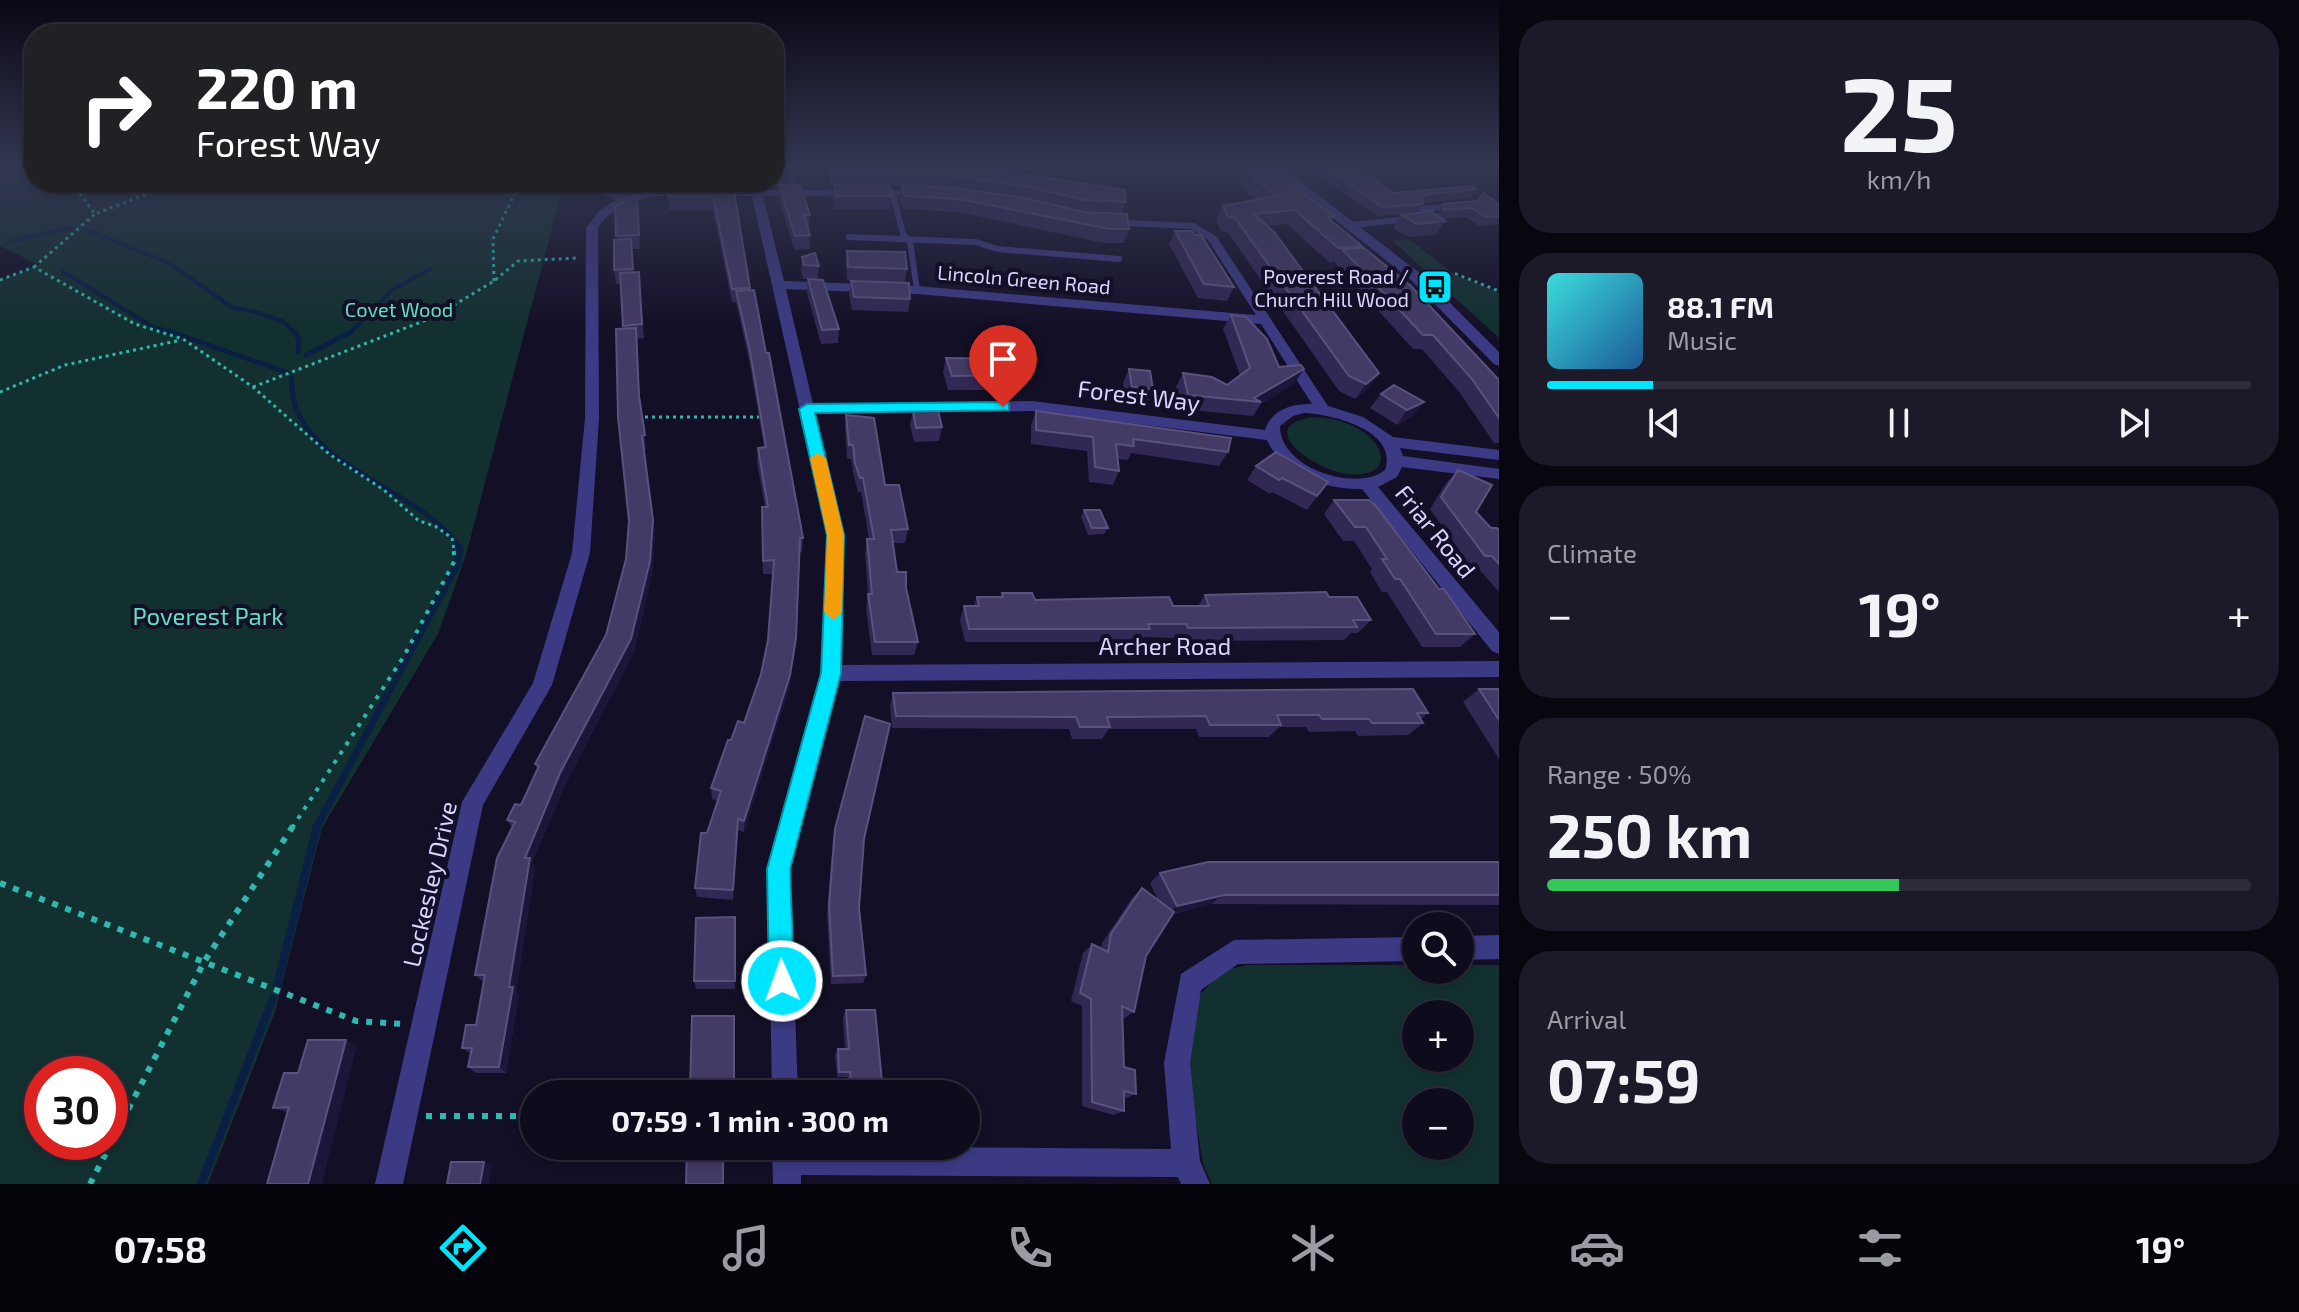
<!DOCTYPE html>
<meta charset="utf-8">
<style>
body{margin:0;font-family:"Exo 2",sans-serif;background:#1c1929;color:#f1f3f6;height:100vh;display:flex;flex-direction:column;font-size:30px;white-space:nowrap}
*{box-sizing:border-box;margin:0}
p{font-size:26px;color:#9b9ba3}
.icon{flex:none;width:44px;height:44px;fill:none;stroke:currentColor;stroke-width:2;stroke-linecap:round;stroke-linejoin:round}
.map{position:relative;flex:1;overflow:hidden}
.sheet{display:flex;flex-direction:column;gap:20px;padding:20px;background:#08060f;width:800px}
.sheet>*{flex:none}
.guide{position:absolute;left:24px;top:24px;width:760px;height:168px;border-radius:32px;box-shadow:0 4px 12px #0003,0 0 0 2px #2e2b3b;background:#202124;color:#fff;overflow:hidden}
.controls{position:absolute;left:1402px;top:912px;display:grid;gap:16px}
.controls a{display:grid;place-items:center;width:72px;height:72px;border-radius:50%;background:#0e0b1c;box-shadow:0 4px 12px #0003,0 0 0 2px #2e2b3b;font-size:40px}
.speed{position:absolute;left:24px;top:1056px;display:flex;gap:16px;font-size:40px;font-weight:700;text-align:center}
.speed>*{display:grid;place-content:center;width:104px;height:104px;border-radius:50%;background:#0e0b1c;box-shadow:0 4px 12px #0003,0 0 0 2px #2e2b3b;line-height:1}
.speed .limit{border:12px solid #d22;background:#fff;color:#111}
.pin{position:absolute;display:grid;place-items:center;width:68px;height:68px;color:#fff;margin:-82px -34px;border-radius:50% 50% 50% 0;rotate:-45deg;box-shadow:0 0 8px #0007}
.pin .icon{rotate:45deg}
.me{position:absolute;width:88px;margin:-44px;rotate:358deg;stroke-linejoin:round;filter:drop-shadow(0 0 6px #0008)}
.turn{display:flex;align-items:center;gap:28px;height:168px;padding:0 40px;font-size:36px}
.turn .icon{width:104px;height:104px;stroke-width:2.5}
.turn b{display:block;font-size:56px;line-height:68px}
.big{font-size:60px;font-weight:700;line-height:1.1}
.sheet .card{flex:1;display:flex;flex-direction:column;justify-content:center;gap:12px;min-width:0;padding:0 28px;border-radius:32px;background:#1c1929}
.sheet .dial{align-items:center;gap:0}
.dial b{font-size:104px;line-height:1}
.song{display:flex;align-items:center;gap:24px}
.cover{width:96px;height:96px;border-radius:12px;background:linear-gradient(135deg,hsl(180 70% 55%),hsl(210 70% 35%))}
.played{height:8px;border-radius:4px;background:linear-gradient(90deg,#00e5ff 15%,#2e2b3b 15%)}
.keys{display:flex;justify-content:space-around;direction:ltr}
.heat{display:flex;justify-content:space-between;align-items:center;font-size:44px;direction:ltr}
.charge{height:12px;border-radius:6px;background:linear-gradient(90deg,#34c759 50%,#2e2b3b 0)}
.trip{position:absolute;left:520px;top:1080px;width:460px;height:80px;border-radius:40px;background:#0e0b1c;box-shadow:0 4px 12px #0003,0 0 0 2px #2e2b3b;font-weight:700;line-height:80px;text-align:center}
.menu{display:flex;height:128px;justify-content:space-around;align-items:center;background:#06040b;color:#9b9ba3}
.menu .icon{width:56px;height:56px}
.menu .active{color:#00e5ff}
.menu b{font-size:36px;color:#f1f3f6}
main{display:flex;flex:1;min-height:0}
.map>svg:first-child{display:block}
.green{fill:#12302f;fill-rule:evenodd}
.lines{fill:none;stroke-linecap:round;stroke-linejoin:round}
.stream-far3{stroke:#0a1f44;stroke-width:4}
.stream-far2{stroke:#0a1f44;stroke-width:5}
.stream-far1{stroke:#0a1f44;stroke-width:7}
.stream{stroke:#0a1f44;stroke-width:8}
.path-far2{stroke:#2fb8b0;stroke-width:3;stroke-dasharray:3 4;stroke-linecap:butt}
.path-far1{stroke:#2fb8b0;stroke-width:4;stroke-dasharray:4 7;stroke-linecap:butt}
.path{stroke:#2fb8b0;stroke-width:6;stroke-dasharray:6 8;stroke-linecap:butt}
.service{stroke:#3d3a85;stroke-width:6}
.minor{fill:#3d3a85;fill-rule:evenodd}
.tertiary{fill:#3d3a85;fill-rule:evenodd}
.wall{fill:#312854}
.shaded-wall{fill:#1d163a}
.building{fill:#433a66;stroke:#5a527e;stroke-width:2}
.route{fill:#00e5ff;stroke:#0095a6;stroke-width:2}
.slow{fill:#f59e0b}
.labels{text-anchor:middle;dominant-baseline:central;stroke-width:8;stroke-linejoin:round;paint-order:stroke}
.far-poi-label{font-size:20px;fill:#d9d4ff;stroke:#130f26;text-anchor:end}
.far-street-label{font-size:20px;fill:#d9d4ff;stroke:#130f26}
.far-park-label{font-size:20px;fill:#5fe0c0;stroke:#130f26}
.street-label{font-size:24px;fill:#d9d4ff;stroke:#130f26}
.park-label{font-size:24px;fill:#5fe0c0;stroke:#130f26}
</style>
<main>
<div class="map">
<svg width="1499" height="1184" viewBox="0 0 1499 1184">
<rect width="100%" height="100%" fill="#130f26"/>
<path class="green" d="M0 165H34V182H564L466 555 438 634 322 828 275 1012 208 1184H0V280L39 265 0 246ZM110 1074V1142H42V1074Z
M1409 239 1455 275 1499 292V338L1393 241Z
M1314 417C1328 418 1342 420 1355 427 1389 444 1393 479 1347 474 1317 471 1250 426 1314 417Z
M1247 965H1416V970H1460V965H1499V1184H1212L1203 1164 1187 1067 1196 999 1222 971ZM1416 1014H1460V1058H1416ZM1416 1102H1460V1146H1416Z"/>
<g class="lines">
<path class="stream-far3" d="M85 229 169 263 233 308 253 311 284 322 296 334
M12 241 75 227
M62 271 153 327 178 334
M349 334 391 291 430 269"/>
<path class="stream-far2" d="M171 332 286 372
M295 332 299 340 298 352
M306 355 351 332
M291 377C293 389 292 402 298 413 328 476 425 492 461 550"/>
<path class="stream-far1" d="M316 828 458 563 460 548"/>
<path class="stream" d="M277 985 317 826
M201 1184 273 998"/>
<path class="path-far2" d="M71 182 95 214 178 182
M34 267 95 214
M1434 276 1456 274 1499 291
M0 280 34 267 135 324 183 339 253 387 329 454 384 490 419 521 435 526 452 538 454 550
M494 281 493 239 520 182
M253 387 434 317 494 281 518 261 576 258
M0 392 65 365 181 340
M638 417H761"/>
<path class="path-far1" d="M292 828 404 656 455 560 453 548"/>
<path class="path" d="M0 883 356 1021 404 1024
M426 1116H534
M90 1184 204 962 293 826"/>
<path class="service" d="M892 191 903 234 910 242 917 290
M1431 217 1422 209 1454 206
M1352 225 1408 219
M849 237 976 242 997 249 1119 259"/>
<path class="minor" d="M578 182 602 183 625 196 659 190H922L926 191V195L763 196 784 281 917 286 1256 315 1208 240 1191 229 1105 225 1099 222 1105 219 1194 223 1216 236 1328 406 1363 417 1393 437 1499 450V460L1400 448 1403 456 1499 469V479L1402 467 1397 477 1378 487 1499 632V654L1492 651 1362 489C1326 490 1283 475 1267 440L1032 411 815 414 844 535 841 665 1499 661V677L839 681 790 869 798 1094H772L768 869 821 673 828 535 752 196C706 196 627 183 598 228L599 418 590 553 552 685 483 805 403 1184H375L462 802 533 683 572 553 585 418 586 228 600 210 616 200ZM786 289 917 294 1261 324 1312 404C1292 403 1271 410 1265 430L1032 401 813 404ZM1304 413C1331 414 1399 430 1385 470 1356 493 1279 468 1280 426L1293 416Z
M1499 935V959L1460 960V936Z
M1416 937V961L1238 964 1201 990 1190 1063 1200 1161 1210 1184H1181L1178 1177 801 1175V1184H773L772 1146 1171 1149 1164 1063 1181 974 1234 940Z"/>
<path class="tertiary" d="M1266 165H1279L1421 274 1499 352V366L1494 364 1411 280Z"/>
</g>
<path class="wall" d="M774 165 796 173 795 185 810 215 809 228H808L810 235V249L794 250 779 198V186H776L774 179Z
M829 165H967L1126 202 1122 214 1129 229 1124 243H1104L957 212 903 209 900 198 902 186 889 185 892 196 890 209H835L833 197 834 186H831L829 173Z
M1303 165H1353L1393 193 1476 189 1470 198 1423 203 1417 213 1378 216Z
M1244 170 1334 216 1331 221 1362 246 1361 248 1499 380V443H1494L1460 393 1422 349H1413L1334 262 1330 263 1287 224 1268 226 1379 373 1368 389 1355 399 1339 391 1228 233 1221 231 1216 221 1223 206 1256 200 1238 184Z
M680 182H731L750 291 803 538 802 552H799L795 651 789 688 744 832 738 830 733 900 697 897 695 888 707 833 718 801 712 799 711 788 731 740 744 723 761 674 768 640 773 574H763L762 507H765L757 462 758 448 764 447 750 365 736 302H732L713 210H669L668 197 680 185Z
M1483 193 1499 204V224L1479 226 1466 217 1442 219 1445 221 1436 235 1408 237 1393 228 1402 215 1438 216V213L1444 204 1477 201Z
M615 206 638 209 640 249H632L634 272H639L644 338 637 339 640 407 646 449 644 450 655 534 652 575 634 652 565 785 532 863 535 868 516 991 519 995 506 1073H476L468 1067 471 1054 462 1048 476 1025 484 983 475 975 512 828 507 820 521 805 537 769 535 764 606 635 626 559 629 521 621 283 616 284 614 270 617 240Z
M1175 231 1234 287 1227 301 1198 298 1169 244Z
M847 251 907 269 905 283 847 280 846 264Z
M802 257 819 266 818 279H803L801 271Z
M808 279 839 329 838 343 821 344 807 293Z
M851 281 910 299 908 312 852 310 849 294Z
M1231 315 1295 383 1261 404 1253 416 1180 409 1176 387 1183 373 1227 385 1240 375 1223 329Z
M946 358 1022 375 1018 390H948L943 372Z
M1129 369 1153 389 1147 404 1126 401 1123 383Z
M1394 385 1413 416 1397 425 1370 408 1381 394Z
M913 411 942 427 939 441 914 442 910 425Z
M1036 411 1228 452 1219 466 1131 453 1128 460 1118 459 1119 471 1113 485 1089 482 1087 451 1031 444V425Z
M846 415 885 485 908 529 905 543H893L897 572 906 588 918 642 914 655H872L866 608 868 594 865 553 867 539H869L861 492H858L854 477 851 459H847L845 429Z
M1256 466 1328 482 1307 510 1272 492 1270 494 1247 480Z
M1458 470 1476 512 1491 528 1499 530V592L1478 568H1472L1430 509 1446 483Z
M1334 500 1439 589 1475 634 1460 647H1422L1387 592H1382L1370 572 1372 569 1354 541H1343L1324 514Z
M1084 510 1108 528 1104 534 1088 535 1081 517Z
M1002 593 1035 600 1173 606H1198L1205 595 1329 597 1371 620 1358 633H1351L1344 640 1179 641 1177 638 1144 637 1141 642H965L960 620 964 606H974L977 597H1001Z
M1479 689H1499V759L1463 702Z
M893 693 1428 713 1421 719 1423 723 1408 735 1358 736 1355 731 1309 732 1306 727H1279L1269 737H1199L1196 729H1109L1102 739H1072L1069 729 892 728 890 706Z
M835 829 864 839 859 908 866 975 863 983 831 984 827 914 833 839Z
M1499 862V905L1211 904 1173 914 1146 956 1134 1012 1123 1019H1122L1124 1067 1136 1094 1124 1099V1111L1113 1115 1082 1106V1006L1071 1001 1083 953 1092 944 1101 949 1102 943 1132 898 1142 888 1158 900 1150 883 1160 873Z
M735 917V989H696L694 981Z
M846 1010 883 1092 881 1094H848L847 1077H837L835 1055 838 1049H845L843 1017Z
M734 1016 735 1094H692L690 1090Z
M357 1046 288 1112 273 1108 298 1073Z"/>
<path class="shaded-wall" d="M1304 369 1295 383 1261 404V402L1254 398Z
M1379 373 1368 389 1355 399 1366 384Z
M1424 402 1413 416 1397 425 1407 410Z
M653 520 655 534 652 575 634 652 565 785 532 863 535 868 516 991 519 995 506 1073 499 1067 525 858 560 773Z
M796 638 789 688 744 832V821Z
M738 819V830L733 900V890Z
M1224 895 1211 904 1166 915 1177 906Z
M346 1040 357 1046 322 1184H308Z
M484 1162 492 1165 489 1184H480Z"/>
<path class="building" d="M774 165H793L796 173H776Z
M830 165H967L1125 190 1126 202 1085 200 1030 187 963 177 894 172 832 173Z
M1320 165H1353L1393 193 1471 186 1476 189 1427 194 1422 198 1423 204 1383 207Z
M1267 168 1334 216 1328 218 1362 246 1338 248 1295 210 1254 214 1274 232 1379 373 1366 384 1349 376 1235 218 1228 217 1223 206 1276 196 1244 170Z
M834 184H889L892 196H836Z
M902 184 962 189 1029 199 1084 212 1127 214 1129 229H1109L959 199 905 196Z
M670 185H733L750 288 732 289 713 197H668Z
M779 185H800L810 215H804L810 235 795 236Z
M1483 193 1499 204V216L1486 217 1472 208 1444 210V204L1478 201Z
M637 196 639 235 616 236 615 206Z
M1431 211 1445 221 1417 224 1402 215Z
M1175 231H1192L1195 235H1201L1234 287 1204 284Z
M631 239 633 269 614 270V240Z
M1364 248 1411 286 1499 380V418L1472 379 1433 335H1423L1342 249Z
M847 251 905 252 907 269 848 267Z
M815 253 819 266 804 265 802 257Z
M639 272 642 324 623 326 620 273Z
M808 279 823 280 839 329 822 330Z
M851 281 909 283 910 299 854 297Z
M754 290 766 353H769L803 538H800L796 638 790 675 744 821 738 819 733 890 695 888 701 833H707L721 791 711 788 728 740H731L738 721 744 723 761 674 768 640 774 560 763 561 762 507H768L758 448 766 447 750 351 736 291Z
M1231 315 1246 317 1267 339 1279 367 1301 365 1304 369 1254 398 1261 402 1188 395 1183 373 1212 377 1227 385 1250 368Z
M636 328 639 396 645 435 642 436 653 520 650 561 631 639 560 773 525 858H530L509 987H513L499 1067H468L472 1048H462L466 1025H476L485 975H475L497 858 515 822 507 820 515 804 521 805 539 766 535 764 606 635 626 559 629 521 618 417 616 329Z
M946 358 1016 359 1022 375 952 376Z
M1129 369 1150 371 1153 389 1132 387Z
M1394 385 1424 402 1407 410 1381 394Z
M913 411H938L942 427 916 428Z
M1036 411 1231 438 1228 452 1133 439 1134 446 1116 444 1119 471 1095 467 1093 437 1036 430Z
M846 415 874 418 885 485H899L908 529 891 530 897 572H906V588L918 642H875L868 594H872L867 539H874L863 478H860L855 463 853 445H849Z
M1276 452 1328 482 1317 496 1282 478 1279 480 1256 466Z
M1458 470 1492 485 1476 512 1491 528H1497L1499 530V564L1492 556H1485L1441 497Z
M1334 500H1369L1376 506 1439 589H1444L1475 634H1436L1400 579H1395L1382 559H1387L1366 527H1355Z
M1084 510H1100L1108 528H1092Z
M1326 592 1329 597H1357L1371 620H1353L1357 627 1188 628 1186 624H1148L1150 629H969L964 606H979L977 597H1003L1002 593H1032L1035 600 1169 597 1173 606H1209L1205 595Z
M1413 689 1428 713H1417L1423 723H1372L1369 719H1322L1319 715H1277L1281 725H1210L1206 716 1130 717H1107L1110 727H1080L1076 717 896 716 893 693Z
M1479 689H1499V720Z
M865 716 890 724 864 839 859 908 866 975 833 976 829 905 835 829Z
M1208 862H1499V895H1224L1177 906 1160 873Z
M1142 888 1174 912 1146 956 1134 1012 1122 1006 1124 1067 1135 1070 1136 1094 1124 1091V1111L1092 1102 1091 999 1080 993 1092 944 1108 952 1111 934Z
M735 917V981H694L696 918Z
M846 1010H875L883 1092H852L850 1072H839L838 1049H849Z
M692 1016H734V1089L690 1090Z
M308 1040H346L308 1184H267L289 1107 273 1108 284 1073H298Z
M687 1146H723V1184H686Z
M451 1162H484L480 1184H447Z"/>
<linearGradient id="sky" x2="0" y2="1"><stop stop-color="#0a0815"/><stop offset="0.5" stop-color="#333752"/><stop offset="1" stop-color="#333752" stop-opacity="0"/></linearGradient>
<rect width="1499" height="330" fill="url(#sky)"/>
<path class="route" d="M1003 402 1009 403V410L815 413 844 535 841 673 790 869 794 981 790 990 782 994 773 990 769 981 767 869 821 673 827 535 799 409 807 404Z"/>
<path class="slow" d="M818 453 826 458 844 535 842 612 833 620 824 612 827 535 810 458Z"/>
<defs>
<symbol id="bus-square" viewBox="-11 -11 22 22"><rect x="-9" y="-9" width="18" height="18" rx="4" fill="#00e5ff" stroke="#130f26"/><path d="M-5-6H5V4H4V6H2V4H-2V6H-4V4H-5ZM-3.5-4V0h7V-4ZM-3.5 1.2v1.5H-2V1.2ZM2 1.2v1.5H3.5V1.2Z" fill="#111"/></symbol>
</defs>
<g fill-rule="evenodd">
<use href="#bus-square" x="1415" y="267" width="40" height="40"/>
</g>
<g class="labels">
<g class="far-poi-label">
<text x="1409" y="276">Poverest Road /<tspan x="1409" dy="23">Church Hill Wood</tspan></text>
</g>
<g class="far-street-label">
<text transform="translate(1024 279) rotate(5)">Lincoln Green Road</text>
</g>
<g class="far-park-label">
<text x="399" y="309">Covet Wood</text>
</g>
<g class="street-label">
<text transform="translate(1139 395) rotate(7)">Forest Way</text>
<text transform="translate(1436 531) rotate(51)">Friar Road</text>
<text x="1165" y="645">Archer Road</text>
<text transform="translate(429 884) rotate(-77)">Lockesley Drive</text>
</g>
<g class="park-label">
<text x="208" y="615">Poverest Park</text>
</g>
</g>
</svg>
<div class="controls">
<a><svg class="icon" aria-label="search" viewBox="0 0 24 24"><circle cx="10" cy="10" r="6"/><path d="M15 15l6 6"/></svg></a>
<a>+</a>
<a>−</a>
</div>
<div class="speed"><div class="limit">30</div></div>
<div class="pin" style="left:1003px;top:407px;background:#d93025"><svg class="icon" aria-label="arrive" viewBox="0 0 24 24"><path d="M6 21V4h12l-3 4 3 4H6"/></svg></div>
<svg class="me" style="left:782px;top:981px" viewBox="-20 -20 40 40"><circle r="17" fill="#00e5ff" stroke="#fff" stroke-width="3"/><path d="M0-11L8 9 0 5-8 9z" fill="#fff"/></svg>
<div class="trip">07:59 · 1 min · 300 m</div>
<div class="guide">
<div class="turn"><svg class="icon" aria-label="right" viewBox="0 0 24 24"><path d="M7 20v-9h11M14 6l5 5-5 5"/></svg><div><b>220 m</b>Forest Way</div></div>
</div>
</div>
<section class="sheet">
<div class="card dial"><b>25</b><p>km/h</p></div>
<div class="card">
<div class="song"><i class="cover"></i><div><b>88.1 FM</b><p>Music</p></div></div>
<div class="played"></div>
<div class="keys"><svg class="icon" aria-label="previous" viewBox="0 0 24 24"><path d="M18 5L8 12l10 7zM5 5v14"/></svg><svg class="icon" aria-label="pause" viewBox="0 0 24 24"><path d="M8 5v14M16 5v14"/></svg><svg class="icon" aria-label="next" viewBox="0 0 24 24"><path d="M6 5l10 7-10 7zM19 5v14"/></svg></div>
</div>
<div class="card"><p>Climate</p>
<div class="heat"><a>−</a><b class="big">19°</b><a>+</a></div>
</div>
<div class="card"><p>Range · 50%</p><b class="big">250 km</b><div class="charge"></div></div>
<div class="card"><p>Arrival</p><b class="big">07:59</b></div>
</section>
</main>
<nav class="menu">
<b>07:58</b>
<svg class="icon active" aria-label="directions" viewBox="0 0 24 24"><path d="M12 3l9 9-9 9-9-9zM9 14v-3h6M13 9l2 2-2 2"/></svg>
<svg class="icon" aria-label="music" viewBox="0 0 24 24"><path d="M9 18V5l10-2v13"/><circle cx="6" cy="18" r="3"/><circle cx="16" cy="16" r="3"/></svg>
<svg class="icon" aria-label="phone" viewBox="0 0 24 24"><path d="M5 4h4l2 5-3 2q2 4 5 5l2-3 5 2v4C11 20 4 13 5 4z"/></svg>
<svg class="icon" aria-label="climate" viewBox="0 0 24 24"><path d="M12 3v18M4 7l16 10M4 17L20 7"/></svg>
<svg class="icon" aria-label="car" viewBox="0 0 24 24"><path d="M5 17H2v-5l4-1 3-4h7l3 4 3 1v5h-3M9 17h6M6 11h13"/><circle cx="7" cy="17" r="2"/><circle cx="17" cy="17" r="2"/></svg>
<svg class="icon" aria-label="filters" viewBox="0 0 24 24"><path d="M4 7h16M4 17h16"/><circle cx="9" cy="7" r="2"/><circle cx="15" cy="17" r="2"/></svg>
<b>19°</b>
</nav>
